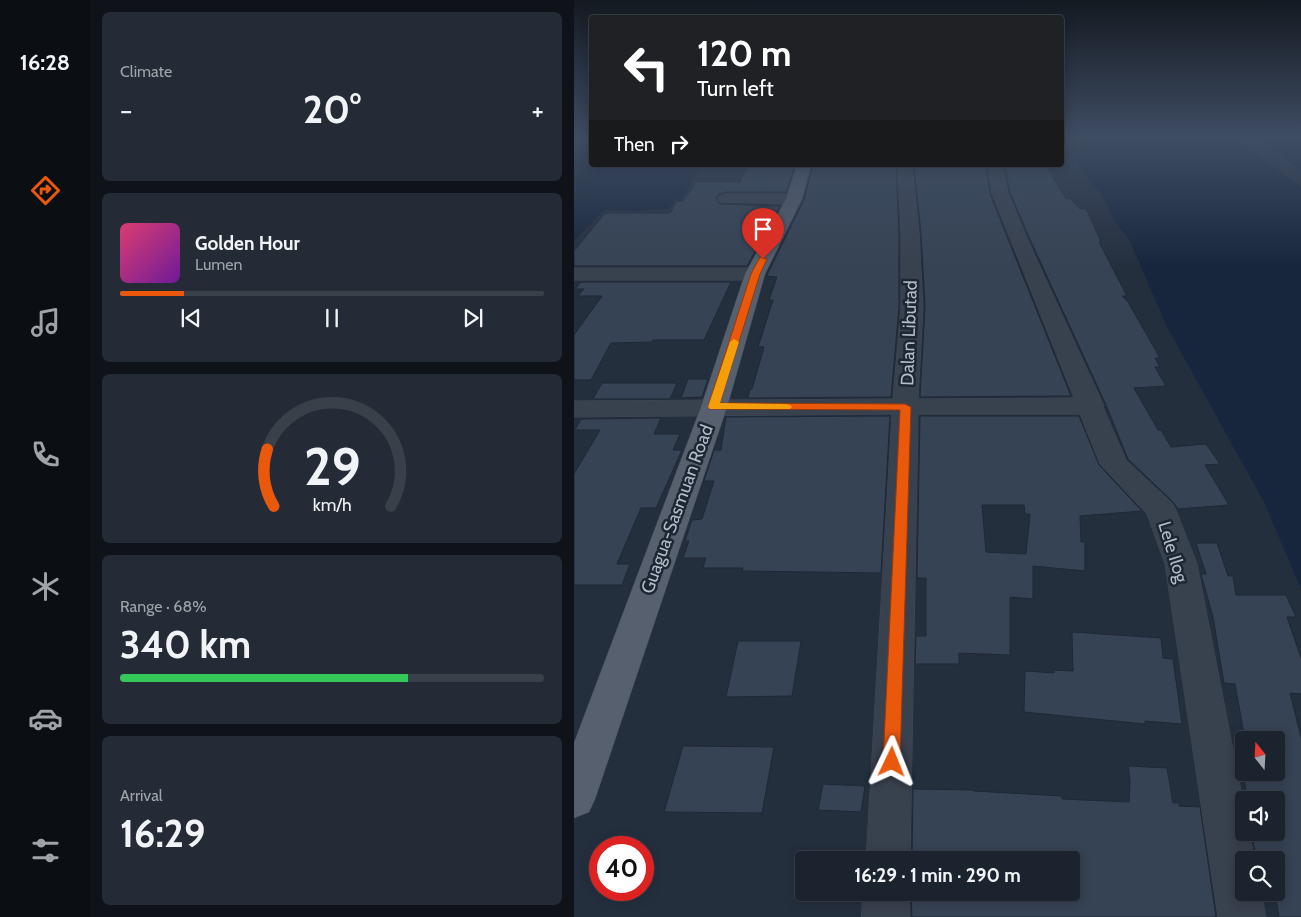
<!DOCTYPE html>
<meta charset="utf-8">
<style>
body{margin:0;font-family:Cabin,sans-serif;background:#242b36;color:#f1f3f6;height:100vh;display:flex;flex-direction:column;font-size:19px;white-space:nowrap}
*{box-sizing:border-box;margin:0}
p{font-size:16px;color:#a0a4aa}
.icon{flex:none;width:28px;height:28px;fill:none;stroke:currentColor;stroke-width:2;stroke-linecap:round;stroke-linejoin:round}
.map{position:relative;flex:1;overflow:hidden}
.drawer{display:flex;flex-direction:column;gap:12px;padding:12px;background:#0f1319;width:484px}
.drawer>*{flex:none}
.top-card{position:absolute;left:15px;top:15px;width:475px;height:152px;border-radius:5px;box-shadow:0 2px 12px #0003,0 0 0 1px #39404a;background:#202124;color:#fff;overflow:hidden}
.needle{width:32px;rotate:342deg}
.tools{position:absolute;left:661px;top:731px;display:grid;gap:10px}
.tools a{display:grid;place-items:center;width:50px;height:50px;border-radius:5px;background:#1b232e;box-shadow:0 2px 12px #0003,0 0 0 1px #39404a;font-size:25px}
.speed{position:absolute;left:15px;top:836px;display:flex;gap:10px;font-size:25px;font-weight:700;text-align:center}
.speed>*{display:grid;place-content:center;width:65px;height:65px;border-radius:50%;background:#1b232e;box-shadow:0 2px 12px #0003,0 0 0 1px #39404a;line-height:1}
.speed .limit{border:8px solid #d22;background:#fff;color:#111}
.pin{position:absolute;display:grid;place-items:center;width:42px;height:42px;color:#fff;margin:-51px -21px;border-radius:50% 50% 50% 0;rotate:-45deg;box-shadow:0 0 5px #0007}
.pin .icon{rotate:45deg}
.me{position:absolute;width:55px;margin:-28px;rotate:2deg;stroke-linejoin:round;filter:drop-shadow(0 0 4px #0008)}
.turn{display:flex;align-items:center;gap:18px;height:105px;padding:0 25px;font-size:22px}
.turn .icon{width:65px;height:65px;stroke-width:2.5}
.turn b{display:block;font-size:35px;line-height:42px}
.then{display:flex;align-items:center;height:48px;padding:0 25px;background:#0003;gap:10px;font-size:19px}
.big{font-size:38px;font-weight:700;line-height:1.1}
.drawer .tile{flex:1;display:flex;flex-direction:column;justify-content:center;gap:8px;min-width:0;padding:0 18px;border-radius:8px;background:#242b36}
.drawer .dial{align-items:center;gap:0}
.dial svg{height:130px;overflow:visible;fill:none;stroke:#39404a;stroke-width:7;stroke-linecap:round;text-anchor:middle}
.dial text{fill:#f1f3f6;stroke:none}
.song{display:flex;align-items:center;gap:15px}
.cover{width:60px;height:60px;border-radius:8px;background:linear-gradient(135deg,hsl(340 70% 55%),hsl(280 70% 35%))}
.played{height:5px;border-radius:2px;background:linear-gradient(90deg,#ea580c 15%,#39404a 15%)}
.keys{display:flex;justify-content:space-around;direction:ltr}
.heat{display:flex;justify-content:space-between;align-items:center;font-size:28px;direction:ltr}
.charge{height:8px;border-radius:4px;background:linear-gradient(90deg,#34c759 68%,#39404a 0)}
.trip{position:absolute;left:221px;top:851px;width:285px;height:50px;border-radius:5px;background:#1b232e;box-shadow:0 2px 12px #0003,0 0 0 1px #39404a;font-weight:700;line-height:50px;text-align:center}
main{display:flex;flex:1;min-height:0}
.tab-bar{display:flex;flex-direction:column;width:90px;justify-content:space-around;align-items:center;background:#0b0e12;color:#a0a4aa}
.tab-bar .icon{width:35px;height:35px}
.tab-bar .current{color:#ea580c}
.tab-bar b{font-size:22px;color:#f1f3f6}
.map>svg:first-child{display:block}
.water{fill:#17263c}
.building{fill:#364354;stroke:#1f2835;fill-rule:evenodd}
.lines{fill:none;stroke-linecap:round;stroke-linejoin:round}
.minor-casing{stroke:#414a57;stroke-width:1}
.major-casing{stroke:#414a57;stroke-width:1}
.minor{fill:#38414e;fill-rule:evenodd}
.major{fill:#56606e;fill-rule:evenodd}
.route{fill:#ea580c;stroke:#983908}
.slow{fill:#f59e0b}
.labels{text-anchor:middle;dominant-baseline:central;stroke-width:5;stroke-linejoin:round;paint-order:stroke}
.street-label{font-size:18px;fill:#b4bcc9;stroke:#1d2633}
</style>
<main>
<nav class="tab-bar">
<b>16:28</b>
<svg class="icon current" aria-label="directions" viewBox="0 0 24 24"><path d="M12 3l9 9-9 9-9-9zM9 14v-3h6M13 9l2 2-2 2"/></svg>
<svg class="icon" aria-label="music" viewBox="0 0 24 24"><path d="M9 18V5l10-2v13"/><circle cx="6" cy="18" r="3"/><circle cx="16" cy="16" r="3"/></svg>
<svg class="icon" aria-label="phone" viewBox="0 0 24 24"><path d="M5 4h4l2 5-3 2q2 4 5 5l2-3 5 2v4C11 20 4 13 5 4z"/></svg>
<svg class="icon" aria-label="climate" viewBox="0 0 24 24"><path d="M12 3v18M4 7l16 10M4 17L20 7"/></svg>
<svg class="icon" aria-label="car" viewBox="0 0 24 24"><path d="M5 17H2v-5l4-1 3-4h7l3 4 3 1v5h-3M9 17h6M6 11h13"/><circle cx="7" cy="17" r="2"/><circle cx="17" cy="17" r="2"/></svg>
<svg class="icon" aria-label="filters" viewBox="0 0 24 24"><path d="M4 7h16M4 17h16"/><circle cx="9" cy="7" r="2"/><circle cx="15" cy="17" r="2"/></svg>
</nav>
<section class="drawer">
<div class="tile"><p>Climate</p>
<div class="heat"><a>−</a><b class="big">20°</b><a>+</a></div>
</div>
<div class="tile">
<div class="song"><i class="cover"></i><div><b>Golden Hour</b><p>Lumen</p></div></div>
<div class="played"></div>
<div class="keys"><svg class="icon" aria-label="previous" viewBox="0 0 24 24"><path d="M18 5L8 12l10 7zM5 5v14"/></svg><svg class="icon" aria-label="pause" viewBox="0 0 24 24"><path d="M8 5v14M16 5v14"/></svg><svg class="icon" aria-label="next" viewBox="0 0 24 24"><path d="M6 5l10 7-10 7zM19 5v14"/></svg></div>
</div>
<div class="tile dial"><svg viewBox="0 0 100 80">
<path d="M14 69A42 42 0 1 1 86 69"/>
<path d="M14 69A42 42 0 0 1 10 34" stroke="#ea580c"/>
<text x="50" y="56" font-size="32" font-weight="700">29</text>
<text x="50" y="72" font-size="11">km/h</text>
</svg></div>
<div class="tile"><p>Range · 68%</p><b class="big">340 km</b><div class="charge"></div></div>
<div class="tile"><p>Arrival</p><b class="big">16:29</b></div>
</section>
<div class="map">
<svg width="728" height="917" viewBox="0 0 728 917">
<rect width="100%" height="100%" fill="#242f3e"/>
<path class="water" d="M0 138H17L18 165H124L122 176 107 199H102L95 209 61 211 30 210 0 241Z
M488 138H661L727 187V589L690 502 592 325 555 239 540 221 533 203 488 142Z
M683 138H727V172L707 154Z"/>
<path class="building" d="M177 165 221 167 212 192H152L145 194 142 198 146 204 206 206 173 266H0V251L31 213H96L103 201H109L122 182H166L173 167Z
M246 165H322L325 233V307L317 397 174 398 176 389H178L190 347H184L199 300H195L203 277 192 276 193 275 230 200 239 166Z
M340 165H412L416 194 497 396 346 397 351 307 347 233Z
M430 165H472L492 199 496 198 506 209 512 208 527 242H525L553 296H548L554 302 586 358H581L586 367H581L592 386 560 388 584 430H587L597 447 632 444 646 464 631 465 655 505 604 509 599 502 554 459 532 405 454 235 436 192Z
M7 282H157L130 340H79L78 342 37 343 17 380H0V335L28 296H4L10 289H1Z
M114 379H134L128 397 107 398Z
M28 383H103L96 399H19Z
M316 416 307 573 168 571 169 568H129L132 558H109L115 541H111L118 520 128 519 140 481H130L140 450H147L152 417Z
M346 416H505L525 465 568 511 506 516 507 542H511V571L459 566V599L436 597V655L385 653V664H341L342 636H352V578H343ZM408 505H450L451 514H456L452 554 412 552Z
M87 418 80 434H106L99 450H108L82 508H67L43 564H56L48 585H0V474L26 430H1L7 419Z
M622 543H643L654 576H659L662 595H712L722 617H713L728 661V694L716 693 728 741V917H705L701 892H702V860H683L677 832H702V800H673L669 768 670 772H702V740H671L661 684 650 683 639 617 627 574H632Z
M498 632 587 638 589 658 599 659 608 724 571 721V724L450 712 451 671 480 673V670L499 671Z
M164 641H227L218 696 152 697Z
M109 746 200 747 188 813 90 812Z
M554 766 593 768 599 803H605V806L626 807 642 917H338L337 892H498V860H338L339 789 400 790V791L488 796V799L555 802 556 781Z
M249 784 291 786 287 812 244 810Z"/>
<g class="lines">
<defs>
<path id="minor" d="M324 165H338L345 233 349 307 344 399 500 398 418 193 414 165H428L434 193 452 236 530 406 529 407 552 460 598 503 602 510 623 564 670 806V832H675L681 860H670V892H687L692 917H644L591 564 573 514 526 464 506 414H344L336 860H292L318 414 0 417V401L319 399 327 307V233Z
M152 194H220L226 196 228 199 226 202 220 204 146 202 144 199 146 196Z
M0 268H181L188 270 191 274 188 278 181 280H0Z
M289 892H335L336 917H288Z"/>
<path id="major" d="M223 165H237L228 199 191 274 153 407 21 799 15 812 0 818V743L127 407 171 274 212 199Z"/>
</defs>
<use href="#minor" class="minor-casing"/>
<use href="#major" class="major-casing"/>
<use href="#minor" class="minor"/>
<use href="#major" class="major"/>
</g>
<linearGradient id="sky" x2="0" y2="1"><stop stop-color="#141a22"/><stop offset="0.52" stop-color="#3f4d63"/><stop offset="1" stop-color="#3f4d63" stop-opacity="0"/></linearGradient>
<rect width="728" height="267" fill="url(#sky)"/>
<path class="route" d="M186 257 193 259 186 274 146 403 331 404 337 407 326 762 324 767 318 769 312 767 309 762 326 410 136 409 134 407 177 274Z"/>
<path class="slow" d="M160 339 165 342 146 403 212 404 216 405 218 407 216 409H136L134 407 156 342Z"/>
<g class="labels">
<g class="street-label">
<text transform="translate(335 333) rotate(-88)">Dalan Libutad</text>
<text transform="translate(103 509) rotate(-70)">Guagua-Sasmuan Road</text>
<text transform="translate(599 552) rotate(73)">Lele Ilog</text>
</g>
</g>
</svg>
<div class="tools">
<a><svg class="needle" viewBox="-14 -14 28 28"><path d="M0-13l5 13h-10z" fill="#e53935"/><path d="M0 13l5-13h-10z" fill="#a0a4aa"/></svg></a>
<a><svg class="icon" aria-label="sound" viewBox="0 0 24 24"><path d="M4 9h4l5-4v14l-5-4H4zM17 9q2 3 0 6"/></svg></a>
<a><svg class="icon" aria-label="search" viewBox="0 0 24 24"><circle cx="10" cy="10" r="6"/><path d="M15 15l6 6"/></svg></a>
</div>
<div class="speed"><div class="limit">40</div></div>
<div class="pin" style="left:189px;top:259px;background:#d93025"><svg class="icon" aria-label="arrive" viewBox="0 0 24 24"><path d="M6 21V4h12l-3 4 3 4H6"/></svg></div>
<svg class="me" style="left:318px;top:762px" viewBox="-20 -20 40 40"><path d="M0-17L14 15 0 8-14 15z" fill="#ea580c" stroke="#fff" stroke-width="4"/></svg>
<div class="trip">16:29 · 1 min · 290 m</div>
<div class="top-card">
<div class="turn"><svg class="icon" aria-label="left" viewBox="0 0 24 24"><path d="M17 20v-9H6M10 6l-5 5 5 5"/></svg><div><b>120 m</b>Turn left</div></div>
<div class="then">Then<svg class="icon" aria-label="right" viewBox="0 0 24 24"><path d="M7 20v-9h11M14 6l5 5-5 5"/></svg></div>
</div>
</div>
</main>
